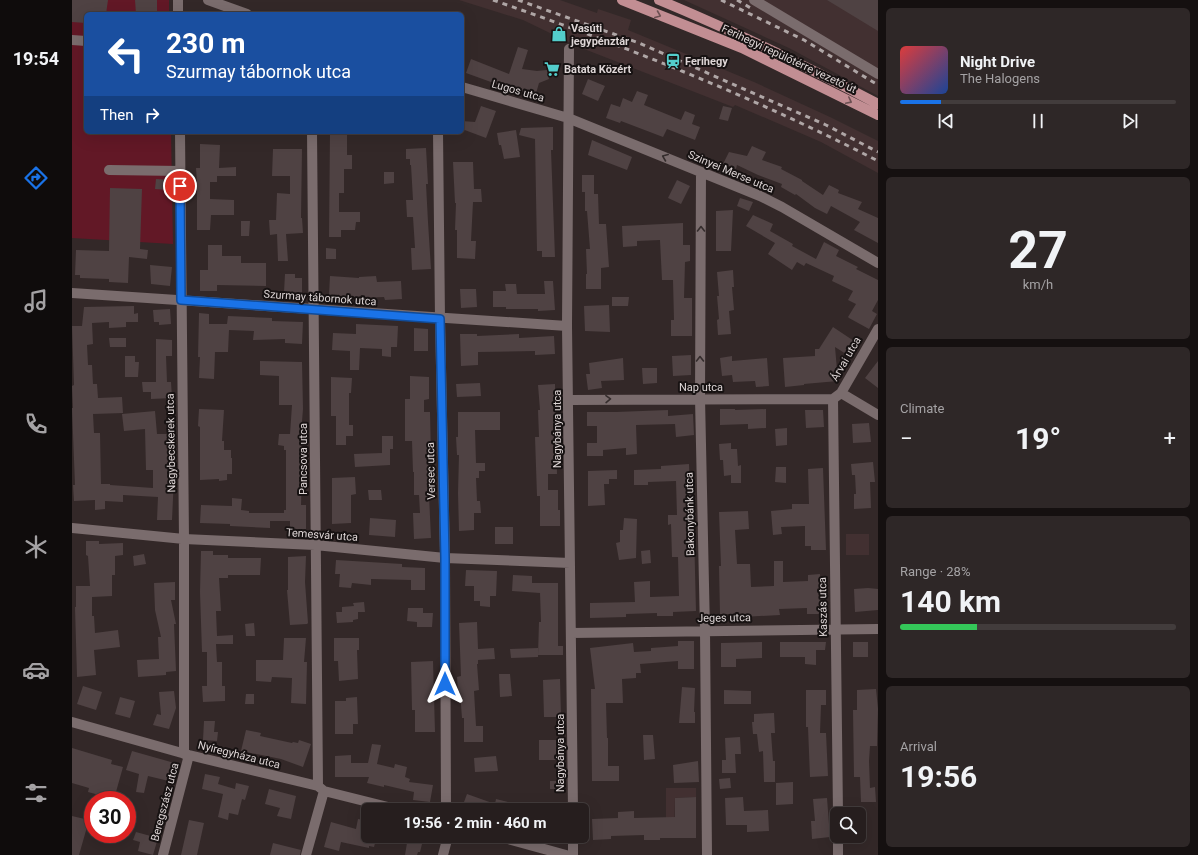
<!DOCTYPE html>
<meta charset="utf-8">
<style>
body{margin:0;font-family:Roboto,sans-serif;background:#2e2727;color:#f1f3f6;height:100vh;display:flex;flex-direction:column;font-size:15px;white-space:nowrap}
*{box-sizing:border-box;margin:0}
p{font-size:13px;color:#a4a2a4}
.icon{flex:none;width:22px;height:22px;fill:none;stroke:currentColor;stroke-width:2;stroke-linecap:round;stroke-linejoin:round}
.map{position:relative;flex:1;overflow:hidden}
.details{display:flex;flex-direction:column;gap:8px;padding:8px;background:#151010;width:320px}
.details>*{flex:none}
.banner{position:absolute;left:12px;top:12px;width:380px;height:122px;border-radius:6px;box-shadow:0 4px 16px #0002,0 0 0 1px #423c3c;background:#1a4fa0;color:#fff;overflow:hidden}
.fabs{position:absolute;left:758px;top:807px;display:grid;gap:8px}
.fabs a{display:grid;place-items:center;width:36px;height:36px;border-radius:6px;background:#261e1e;box-shadow:0 4px 16px #0002,0 0 0 1px #423c3c;font-size:20px}
.speed{position:absolute;left:12px;top:791px;display:flex;gap:8px;font-size:20px;font-weight:700;text-align:center}
.speed>*{display:grid;place-content:center;width:52px;height:52px;border-radius:50%;background:#261e1e;box-shadow:0 4px 16px #0002,0 0 0 1px #423c3c;line-height:1}
.speed .limit{border:6px solid #d22;background:#fff;color:#111}
.pin{position:absolute;display:grid;place-items:center;width:34px;height:34px;color:#fff;margin:-17px;border:2px solid #fff;border-radius:50%;box-shadow:0 1px 4px #0007}
.me{position:absolute;width:44px;margin:-22px;rotate:0deg;stroke-linejoin:round;filter:drop-shadow(0 0 3px #0008)}
.turn{display:flex;align-items:center;gap:14px;height:84px;padding:0 16px;font-size:18px}
.turn .icon{width:52px;height:52px;stroke-width:2.5}
.turn b{display:block;font-size:28px;line-height:34px}
.then{display:flex;align-items:center;height:38px;padding:0 16px;background:#0003;gap:8px;font-size:15px}
.big{font-size:30px;font-weight:700;line-height:1.1}
.details .tile{flex:1;display:flex;flex-direction:column;justify-content:center;gap:6px;min-width:0;padding:0 14px;border-radius:6px;background:#2e2727}
.details .dial{align-items:center;gap:0}
.dial b{font-size:52px;line-height:1}
.song{display:flex;align-items:center;gap:12px}
.cover{width:48px;height:48px;border-radius:6px;background:linear-gradient(135deg,hsl(0 70% 55%),hsl(220 70% 35%))}
.played{height:4px;border-radius:2px;background:linear-gradient(90deg,#1a73e8 15%,#423c3c 15%)}
.keys{display:flex;justify-content:space-around;direction:ltr}
.heat{display:flex;justify-content:space-between;align-items:center;font-size:22px;direction:ltr}
.charge{height:6px;border-radius:3px;background:linear-gradient(90deg,#34c759 28%,#423c3c 0)}
.trip{position:absolute;left:289px;top:803px;width:228px;height:40px;border-radius:6px;background:#261e1e;box-shadow:0 4px 16px #0002,0 0 0 1px #423c3c;font-weight:700;line-height:40px;text-align:center}
main{display:flex;flex:1;min-height:0}
.menu{display:flex;flex-direction:column;width:72px;justify-content:space-around;align-items:center;background:#0f0c0c;color:#a4a2a4}
.menu .icon{width:28px;height:28px}
.menu .selected{color:#1a73e8}
.menu b{font-size:18px;color:#f1f3f6}
.map>svg:first-child{display:block}
.built{fill:#423031}
.green{fill:#621826}
.building{fill:#4f4243}
.lines{fill:none;stroke-linecap:round;stroke-linejoin:round}
.minor{stroke:#7a6c6d;stroke-width:10}
.major{stroke:#c28e93;stroke-width:10}
.rail{stroke:#afa6a6;stroke-width:3;stroke-dasharray:5 5;stroke-linecap:butt}
.oneway{stroke:#6c5052}
.oneway2{stroke:#352d2d}
.route-casing{stroke:#114b97;stroke-width:10}
.route{stroke:#1a73e8;stroke-width:7}
.labels{text-anchor:middle;dominant-baseline:central;stroke-width:4;stroke-linejoin:round;paint-order:stroke}
.poi-label{font-size:11px;font-weight:bold;fill:#ded6d6;stroke:#171212;text-anchor:start}
.street-label{font-size:11px;fill:#ded6d6;stroke:#171212}
</style>
<main>
<nav class="menu">
<b>19:54</b>
<svg class="icon selected" aria-label="directions" viewBox="0 0 24 24"><path d="M12 3l9 9-9 9-9-9zM9 14v-3h6M13 9l2 2-2 2"/></svg>
<svg class="icon" aria-label="music" viewBox="0 0 24 24"><path d="M9 18V5l10-2v13"/><circle cx="6" cy="18" r="3"/><circle cx="16" cy="16" r="3"/></svg>
<svg class="icon" aria-label="phone" viewBox="0 0 24 24"><path d="M5 4h4l2 5-3 2q2 4 5 5l2-3 5 2v4C11 20 4 13 5 4z"/></svg>
<svg class="icon" aria-label="climate" viewBox="0 0 24 24"><path d="M12 3v18M4 7l16 10M4 17L20 7"/></svg>
<svg class="icon" aria-label="car" viewBox="0 0 24 24"><path d="M5 17H2v-5l4-1 3-4h7l3 4 3 1v5h-3M9 17h6M6 11h13"/><circle cx="7" cy="17" r="2"/><circle cx="17" cy="17" r="2"/></svg>
<svg class="icon" aria-label="filters" viewBox="0 0 24 24"><path d="M4 7h16M4 17h16"/><circle cx="9" cy="7" r="2"/><circle cx="15" cy="17" r="2"/></svg>
</nav>
<div class="map">
<svg width="806" height="855" viewBox="0 0 806 855">
<rect width="100%" height="100%" fill="#332828"/>
<path class="built" d="M387 0H488L525 13 526 9 559 20 556 30 682 82 758 117 806 141V173L749 142 663 105 661 107 507 47 451 20Z
M612 0H806V96L717 48Z
M774 534H797V555H774Z
M594 788H624V797L603 798 602 838H594Z"/>
<path class="green" d="M0 0H97V14H14V132H99L101 244 0 238Z"/>
<path class="building" d="M0 0H36L34 14H14V23L0 22Z
M63 0H85V14H64Z
M755 0H806V31Z
M446 47 456 50 450 69 465 71 475 70 477 79 467 83 463 97 431 83 430 86 394 73 399 59 437 74Z
M516 79 533 86 526 101 510 94Z
M565 91 576 95 572 105 609 120 613 111 623 115 620 124 628 127 623 140 595 129 591 137 549 121 548 123 534 118 539 104 548 107 551 98 560 102Z
M409 106 424 111 414 138 390 129V121L403 122Z
M651 106 660 108 656 121 647 119Z
M481 127V150H479L483 257H470V251H465L463 139 447 135 449 128Z
M444 130 448 157 432 159 429 145H427L425 133Z
M258 132H275V155H280V169H272V193H267V212H288V222H284L283 230H269V237H257Z
M520 140 560 157 555 170 516 155Z
M128 144 148 145 147 168 164 167V176H145V182H138V199L162 200V215H139L138 230H125V182L124 168H128Z
M680 146 694 152 690 160 710 167 709 169 730 180V181L751 195 757 185 767 190 766 193 790 202 786 209 806 218V243L782 230 788 222 759 206 755 214 743 208 724 194 723 195 709 187 710 184 686 175 665 165 664 169 651 164 657 152 675 156Z
M354 148 356 184H354L356 222 359 269 340 270 339 248H343L341 217H335L334 200H341L339 165H338V159H334V149Z
M201 149H230L229 218H230L231 233 214 234 216 261H206L205 234 198 235 197 220H204L205 193 218 194V176H200Z
M381 162H401L402 189H409L410 202H401L399 241H404L403 259 385 258V230H383L384 203H383Z
M312 172H322V183L312 184Z
M510 175H522V194H526L527 224H534L537 267 529 268V289H514V274H515L514 249H518L515 211H513V192H510Z
M84 179 99 180 98 190 83 189Z
M605 180 618 186 609 204 596 198Z
M38 188 70 189 68 249 76 250 75 259 57 257 56 283 37 282V279L8 278V275H3L4 250 37 251Z
M668 198 681 202 677 211 665 206Z
M661 210 659 251H644V211Z
M681 215 701 224 698 231 721 244 720 246 744 259 752 242 767 250 764 256 786 267 784 269 806 280V300L800 311 805 314 797 329 777 318 776 317 784 304 776 300 781 291 760 281 762 276 734 263 732 266 725 262 720 270 696 254 703 243 674 226Z
M169 221H178L177 236H169Z
M611 223V245H618V261L613 262 612 298H620V336H599V320H602L601 280H590L588 240 565 241V246L551 247 550 226Z
M136 245H150V256H169V263H194V286L145 285V291H128V270H136Z
M254 248 264 249V259H254Z
M78 265 100 267 98 286 79 284Z
M661 270 662 287H660L662 310 657 311 659 334 646 335 645 320 647 319 645 296H647L645 272Z
M213 274H223V278H230V293L212 292Z
M258 276 287 278V277L304 276 305 282 329 281 330 299 313 300 312 297 287 298 257 295Z
M472 281H481L483 310 466 311V309H434V307H421V291H434L433 284H444L445 294H473Z
M388 289H404L405 307 389 308Z
M540 297H557L556 306H540Z
M537 305 538 332 513 331 512 306Z
M62 306V314L66 313V322H54V327L37 328V322L20 323 21 344 15 345 16 365H20L21 384H25L26 398 50 397 51 413 21 414 22 433H28L29 484H38V485L81 488V470H74L73 429 52 431 50 414 83 411 85 434H100L102 477 100 520H85L86 497 51 495V502L33 501V509L23 510V500L2 501 1 485H3L0 408H1L0 386 2 385 0 326H10L12 307Z
M98 309 99 324 87 325V322H82L81 310Z
M127 313 137 314V324H155L156 316 200 318V321L231 322 230 344 213 343V339L181 340 182 331 157 330 156 352H143L142 379 127 378 128 357H126Z
M284 324 326 326 325 347H319V357L310 356V349L288 348 287 370H278V351L260 350 261 333 284 334Z
M761 327 782 341 774 354 763 347 766 381 732 384V385L713 387 711 358 743 356V349H747Z
M342 328 356 329V351H342Z
M388 334H405V336L447 334V338L482 336 483 354 463 355V351L406 352V365L389 366Z
M37 338H54V347H38Z
M84 339 100 340V356H94L95 382H99L100 398 79 399V392H71L70 382H84Z
M619 355V375L601 376 600 356Z
M53 356H63V362H67L66 377H53Z
M660 356V361L695 358 697 386 684 387 683 381 661 382 660 375 650 376 648 358Z
M551 358 552 380 529 381 530 388 516 390 514 374H518L517 363Z
M188 361 230 362 231 409 229 434H234L233 474H230L229 505H234V529H218V521H198V528L158 526V524L128 523 129 505 160 506V498L170 499 169 510 177 511V513H212V510H214V450H212V446L206 445 207 434H218L220 405H207V376L188 375Z
M806 361V388L793 378Z
M570 368H585V383L571 384Z
M338 376 357 377V399L352 400V412H358L359 456H360V495H357L359 538 342 539 341 513H348L347 495H342V472H341L340 441H333V399H338Z
M259 377 280 378 279 393H277V425H281V436H274V445H264V416H259Z
M408 383 409 396 385 397 384 384Z
M483 384 485 474H476V490H486V510H488V526H468V496H465L463 437H467L466 410H468L466 385Z
M127 409 152 410 150 441H152V450H159V458H160V474H155V480L147 481V479L128 480V427L126 426Z
M648 409H663V410L694 409V428L676 429V424L648 425Z
M596 410V416L621 414 622 435 604 437 603 424 564 425 565 454 554 455V448L531 450V456H515V443H525V426H515V412H544Z
M733 410H751L752 427 734 428Z
M386 412H428V430H403L404 463H413V471H407V478H404L405 501H408L409 513H402V530L387 531 386 493 387 455H385L384 437H386Z
M797 423 799 442 781 443 780 424Z
M715 428V445L704 446 703 429Z
M310 436H321V449H318V465L283 467 282 454 310 453Z
M659 443V449H665L666 466 669 465V483H659V475L652 476 651 460H648L647 444Z
M801 462 803 482H798L799 508 782 509V494H784L783 475H780L779 464Z
M617 464 618 492H621L624 611 601 612V616H585V613L554 614V617L518 618V603L563 602 562 582 578 581V597L607 596 606 557H600L599 524 596 525V515H605L604 481 576 482V485H562V470L589 469V466Z
M704 467H714V483L703 482Z
M751 468 754 550H739V546H733V526L709 527 710 534 701 535 699 511 720 509V504H737L736 469Z
M545 470V479H537V484H532L533 505 516 506V471Z
M283 477 284 494 279 495V523L260 524V478Z
M296 490H309L310 500H297Z
M676 511 677 529 663 530 665 564H678L679 587 702 586V561H711V582L736 581V575L748 574 749 594H752V614H735V608L707 609 708 615 669 617V614H648L647 566H649L647 512Z
M298 518 324 520 323 537 297 535Z
M552 518 565 519 564 558 547 560 544 543 548 542V530H551Z
M423 527H441V544H423Z
M14 541H27V544L51 543V555L43 556V575H40V596L20 597V616H22L23 633 46 630 48 647 22 650 24 675 5 677 3 607H4V586H18L16 556 14 555Z
M578 550 579 563 570 564 569 551Z
M129 551H141V555H156V558H189L188 575H156V578H147L149 611H144L145 636 161 635V644H144L145 662H150V686H153V701L131 702 130 686H135V652H130L128 592Z
M72 554 74 564 62 566 61 556Z
M234 556 233 582 236 623 235 624 218 625 215 590H216V557Z
M264 560 330 564V567L353 568V590H339V580L299 579V585L280 583 279 588 267 587 268 574H263Z
M394 570 425 571 424 596H418V607L408 606V601H402V586H393Z
M441 575 460 576V583H486V646H491V655H466V657L439 658 438 649 466 648V655L467 622H469L468 593 440 591Z
M103 582V600H99L104 624H102L104 671 94 672V675L66 677 65 660 87 659 86 637H89L83 610 82 583Z
M796 588 806 589V610L783 612 782 589Z
M292 602 293 612H286V619L281 620V622L265 623 264 612H270V607L282 606 281 603Z
M336 608H351V613H361L360 627H345V622L335 621Z
M405 622 406 649 422 648 423 659 406 660V664H405L407 690 402 691 404 726H411V742H392V718H390L388 692H386L385 677 389 676 387 623Z
M182 623 183 636H174L173 624Z
M212 638H234L232 662H235L234 704 219 703 220 678 200 677 199 682 184 681V660H211Z
M262 638H287V650H285L286 679 267 681 266 661H262Z
M606 641H622V669H606V661L568 664 569 673H564V678L550 679 551 703H534L535 738H536V766H547V781H520L519 689H523L518 648 561 643 562 652 579 651V648L606 646Z
M690 642V658L664 659V667H649V643Z
M708 642H754L753 650H744V665L733 664V657H708Z
M781 642H796V657H781Z
M361 661 363 732H343V710H340L339 662Z
M427 674H438L440 696 428 697Z
M488 679 489 717H472L471 680Z
M11 686 30 692 24 710 5 704Z
M610 687 623 688 622 712H623V723H607Z
M804 689 806 709 805 746H798L797 761 798 788 803 787 804 802H789L788 777H782L781 710H785V690Z
M652 690 679 691V704H652Z
M734 690H754V705H749L748 733H754L756 776 738 777 736 727H734Z
M102 691 104 708 97 729 81 725 85 714 89 715 87 692Z
M174 694H182V704H173Z
M48 697 63 701 58 718 43 714Z
M285 697 286 724H281V734H263V701H274V698Z
M702 713 703 733H699L701 761H703V782H692L691 751 687 752 685 734H681L680 722H682V714Z
M132 721H143L142 732H146L145 741 131 740Z
M174 730 189 733 188 736 220 743 221 742 226 743 227 740 239 744 231 767 209 759 169 751Z
M571 735H581L583 759 572 760Z
M668 737 669 754H663L664 773H650V760H654L653 738Z
M467 740H484V760H467Z
M300 744 309 745 305 764 322 768 323 764 335 767 333 777 338 779 337 782 361 785 358 802 341 800 342 792 312 785V787L295 783 297 777H263V756L279 755V763H296Z
M0 748 40 760 39 764 51 767 42 799 16 792 17 788 0 783Z
M60 751 106 764 101 782 76 776 72 793 64 792 67 774 54 770Z
M424 756 426 771 403 772 402 758Z
M626 761 627 782 602 783 601 765Z
M133 774 148 777 146 784 163 789 164 783 177 786 173 800 170 799 166 815 157 813 156 820 146 817 151 794 130 789Z
M658 778 659 788 648 789 647 779Z
M478 781H489V789H478Z
M721 782V804L704 805V783Z
M197 789 224 796 219 819 205 816 208 808 193 804Z
M395 794 423 804 424 799 455 807 454 810H389Z
M624 797V838H588V840H572V835L539 836V839L521 840 520 819 546 818V812L562 811V818L603 817V798Z
M671 797 672 811 696 810 697 831 675 832V825H654L653 798Z
M755 798 758 837 740 839 739 821H743L741 799Z
M0 816 17 820 7 855H0Z
M286 819 296 821V836H305L302 847 297 846V848L269 842 267 851 252 847 259 822 284 829Z
M117 820 132 823 125 855H109Z
M64 832 86 838 81 855 66 851 68 842 61 840Z
M319 836H352L348 852H346L345 855H333L335 843 318 839Z
M201 843 229 850 228 855H198Z"/>
<g class="lines">
<path class="minor" d="M106 0V14
M136 0 175 14
M682 0 806 74
M0 40 14 41
M497 49 495 326 501 810
M390 87 496 118 688 196 710 207 806 263
M108 132 112 539V754
M240 132 246 786
M366 132 368 319 373 558 374 810
M37 170 108 171
M629 172 628 398 633 631 635 855
M0 293 495 326
M769 393 806 415
M761 399 766 814
M761 399 769 393 806 329
M497 400 761 399
M0 528 112 539 243 545 373 558 498 563
M499 633 806 629
M0 722 117 755 246 786 252 791 328 810
M425 836 494 855
M501 836V855
M766 836V855
M91 855 117 755
M234 855 252 791
M371 855 376 836"/>
<path class="major" d="M550 0 670 48 806 115
M587 0C662 31 734 66 806 104"/>
<path class="rail" d="M421 0C553 46 682 97 806 161
M446 0 567 43 754 125 806 152
M649 0 732 40 806 85
M665 0 682 10"/>
</g>
<defs><path id="oneway-chevron" d="M-2-3.5L2.5 0L-2 3.5" fill="none" stroke-width="1.6" stroke-linecap="round" stroke-linejoin="round"/></defs>
<g class="oneway">
<use href="#oneway-chevron" transform="translate(586 15) rotate(22)"/>
<use href="#oneway-chevron" transform="translate(777 101) rotate(27)"/>
</g>
<g class="oneway2">
<use href="#oneway-chevron" transform="translate(593 157) rotate(-158)"/>
<use href="#oneway-chevron" transform="translate(629 229) rotate(-90)"/>
<use href="#oneway-chevron" transform="translate(628 359) rotate(-90)"/>
<use href="#oneway-chevron" transform="translate(536 399) rotate(-1)"/>
</g>
<g class="lines">
<defs>
<path id="route" d="M108 186 109 300 368 319 373 558V684"/>
</defs>
<use href="#route" class="route-casing"/>
<use href="#route" class="route"/>
</g>
<defs>
<symbol id="shop-bare" viewBox="-9 -9 18 18"><path d="M-5-2.5h2.3a2.7 3.5 0 0 1 5.4 0H5L5.5 6h-11ZM-1.5-2.5h3a1.5 2.3 0 0 0-3 0Z" fill="#53cdcb" stroke="#171212" stroke-width="2.5" paint-order="stroke"/></symbol>
<symbol id="station-bare" viewBox="-9 -9 18 18"><path d="M-3-6H3Q5-6 5-4V2Q5 4 3 4L4.5 6H3L1.5 4h-3L-3 6H-4.5L-3 4Q-5 4-5 2V-4Q-5-6-3-6ZM-3.5-4v3h7v-3ZM-3.5 1v1.5H-2V1ZM2 1v1.5H3.5V1Z" fill="#53cdcb" stroke="#171212" stroke-width="2.5" paint-order="stroke"/></symbol>
<symbol id="supermarket-bare" viewBox="-9 -9 18 18"><path d="M-6-5.5h2.5l.6 2H6L4.5 2H-2.5L-4.4-4H-6ZM-1.5 3.2a1.3 1.3 0 1 0 .1 0ZM3 3.2a1.3 1.3 0 1 0 .1 0Z" fill="#53cdcb" stroke="#171212" stroke-width="2.5" paint-order="stroke"/></symbol>
</defs>
<g fill-rule="evenodd">
<use href="#shop-bare" x="476" y="23" width="22" height="22"/>
<use href="#station-bare" x="590" y="50" width="22" height="22"/>
<use href="#supermarket-bare" x="469" y="58" width="22" height="22"/>
</g>
<g class="labels">
<g class="poi-label">
<text x="499" y="28">Vasúti<tspan x="499" dy="13">jegypénztár</tspan></text>
<text x="613" y="61">Ferihegy</text>
<text x="492" y="69">Batata Közért</text>
</g>
<g class="street-label">
<text transform="translate(717 59) rotate(25)">Ferihegyi repülőtérre vezető út</text>
<text transform="translate(446 91) rotate(16)">Lugos utca</text>
<text transform="translate(659 172) rotate(23)">Szinyei Merse utca</text>
<text transform="translate(248 298) rotate(4)">Szurmay tábornok utca</text>
<text transform="translate(774 359) rotate(-60)">Árvai utca</text>
<text x="629" y="387">Nap utca</text>
<text transform="translate(485 429) rotate(-90)">Nagybánya utca</text>
<text transform="translate(99 443) rotate(-91)">Nagybecskerek utca</text>
<text transform="translate(231 459) rotate(-90)">Pancsova utca</text>
<text transform="translate(359 471) rotate(-91)">Versec utca</text>
<text transform="translate(618 514) rotate(-91)">Bakonybánk utca</text>
<text transform="translate(250 535) rotate(4)">Temesvár utca</text>
<text transform="translate(751 607) rotate(-91)">Kaszás utca</text>
<text transform="translate(652 618) rotate(-1)">Jeges utca</text>
<text transform="translate(488 753) rotate(-90)">Nagybánya utca</text>
<text transform="translate(167 755) rotate(14)">Nyíregyháza utca</text>
<text transform="translate(93 802) rotate(-75)">Beregszász utca</text>
</g>
</g>
</svg>
<div class="fabs">
<a><svg class="icon" aria-label="search" viewBox="0 0 24 24"><circle cx="10" cy="10" r="6"/><path d="M15 15l6 6"/></svg></a>
</div>
<div class="speed"><div class="limit">30</div></div>
<div class="pin" style="left:108px;top:186px;background:#d93025"><svg class="icon" aria-label="arrive" viewBox="0 0 24 24"><path d="M6 21V4h12l-3 4 3 4H6"/></svg></div>
<svg class="me" style="left:373px;top:684px" viewBox="-20 -20 40 40"><path d="M0-17L14 15 0 8-14 15z" fill="#1a73e8" stroke="#fff" stroke-width="4"/></svg>
<div class="trip">19:56 · 2 min · 460 m</div>
<div class="banner">
<div class="turn"><svg class="icon" aria-label="left" viewBox="0 0 24 24"><path d="M17 20v-9H6M10 6l-5 5 5 5"/></svg><div><b>230 m</b>Szurmay tábornok utca</div></div>
<div class="then">Then<svg class="icon" aria-label="right" viewBox="0 0 24 24"><path d="M7 20v-9h11M14 6l5 5-5 5"/></svg></div>
</div>
</div>
<section class="details">
<div class="tile">
<div class="song"><i class="cover"></i><div><b>Night Drive</b><p>The Halogens</p></div></div>
<div class="played"></div>
<div class="keys"><svg class="icon" aria-label="previous" viewBox="0 0 24 24"><path d="M18 5L8 12l10 7zM5 5v14"/></svg><svg class="icon" aria-label="pause" viewBox="0 0 24 24"><path d="M8 5v14M16 5v14"/></svg><svg class="icon" aria-label="next" viewBox="0 0 24 24"><path d="M6 5l10 7-10 7zM19 5v14"/></svg></div>
</div>
<div class="tile dial"><b>27</b><p>km/h</p></div>
<div class="tile"><p>Climate</p>
<div class="heat"><a>−</a><b class="big">19°</b><a>+</a></div>
</div>
<div class="tile"><p>Range · 28%</p><b class="big">140 km</b><div class="charge"></div></div>
<div class="tile"><p>Arrival</p><b class="big">19:56</b></div>
</section>
</main>
